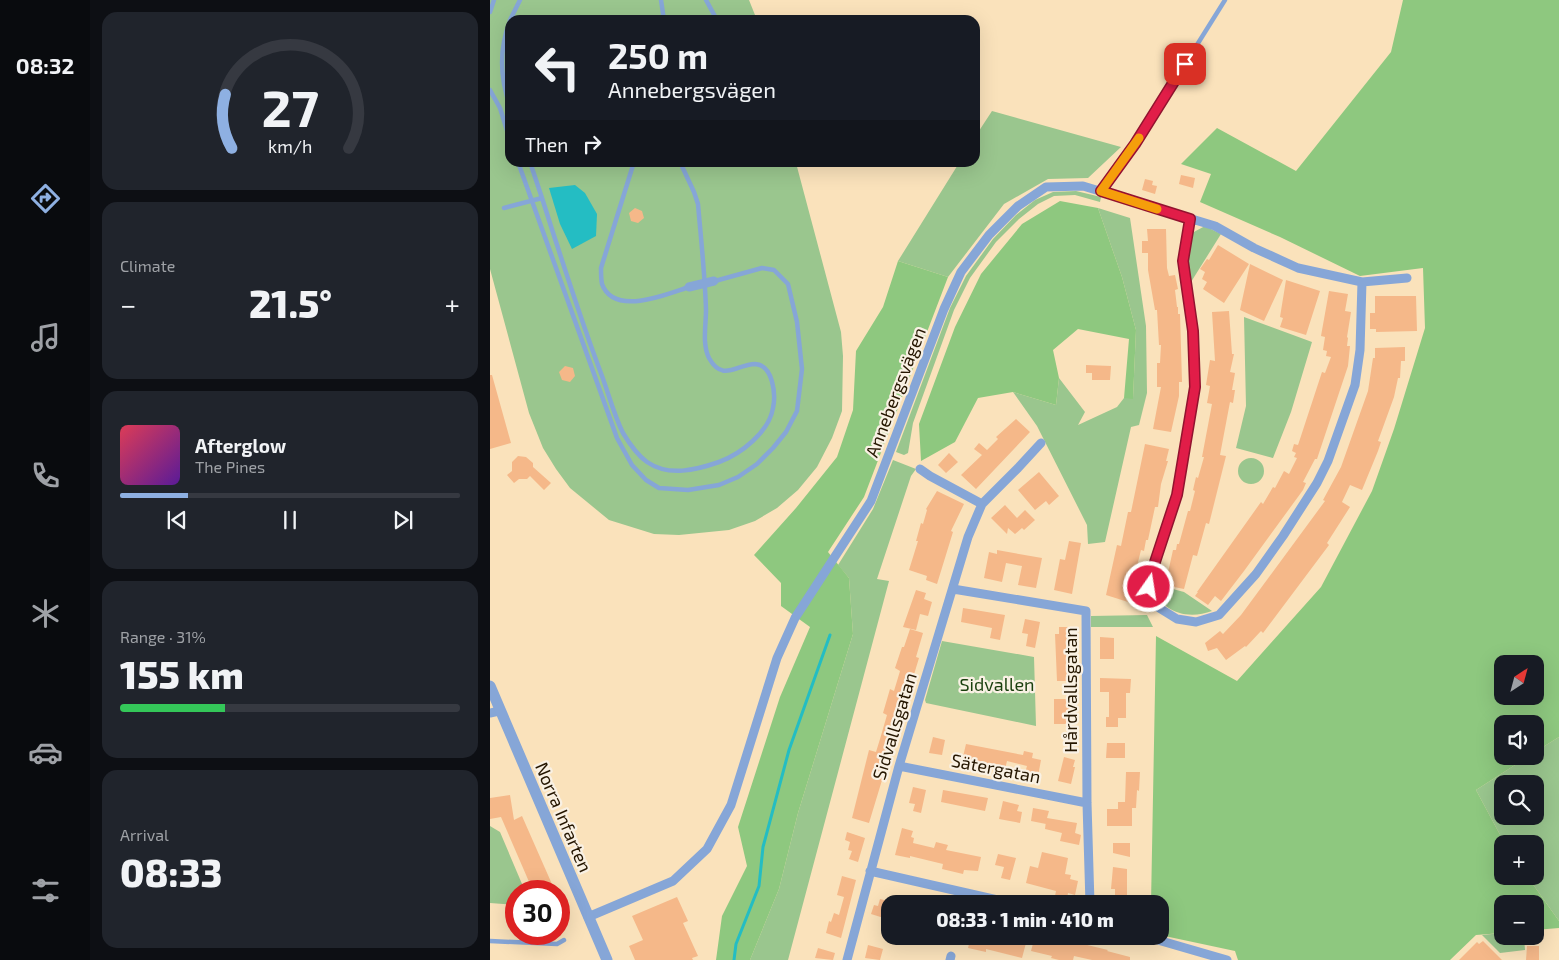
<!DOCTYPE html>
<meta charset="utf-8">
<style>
body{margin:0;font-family:"Exo 2",sans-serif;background:#20242c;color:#f1f3f6;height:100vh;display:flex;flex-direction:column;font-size:19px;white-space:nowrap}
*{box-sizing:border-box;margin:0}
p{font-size:16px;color:#9ea1a6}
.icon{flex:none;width:28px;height:28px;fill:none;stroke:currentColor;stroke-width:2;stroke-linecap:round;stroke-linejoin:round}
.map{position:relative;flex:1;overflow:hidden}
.side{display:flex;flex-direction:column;gap:12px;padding:12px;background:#0d0f14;width:400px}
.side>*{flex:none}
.hud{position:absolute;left:15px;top:15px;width:475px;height:152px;border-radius:15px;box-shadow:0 5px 20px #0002;background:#171b24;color:#f1f3f6;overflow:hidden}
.needle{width:32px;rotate:36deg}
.controls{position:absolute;left:1004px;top:655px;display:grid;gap:10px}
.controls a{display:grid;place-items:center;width:50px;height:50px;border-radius:10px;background:#171b24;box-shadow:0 5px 20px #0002;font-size:25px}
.speed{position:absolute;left:15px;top:880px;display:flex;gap:10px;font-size:25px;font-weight:700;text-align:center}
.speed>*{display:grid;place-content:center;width:65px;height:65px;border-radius:50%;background:#171b24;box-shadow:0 5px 20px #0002;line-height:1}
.speed .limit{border:8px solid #d22;background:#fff;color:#111}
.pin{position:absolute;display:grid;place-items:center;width:42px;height:42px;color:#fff;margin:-21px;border-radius:10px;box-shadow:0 2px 8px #0006}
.me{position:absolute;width:55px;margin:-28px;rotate:13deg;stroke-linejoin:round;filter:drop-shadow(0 0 4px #0008)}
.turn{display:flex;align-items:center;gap:18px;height:105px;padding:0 20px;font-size:22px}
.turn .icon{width:65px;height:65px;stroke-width:2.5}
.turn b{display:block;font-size:35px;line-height:42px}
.then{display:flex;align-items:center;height:48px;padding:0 20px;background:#0003;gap:10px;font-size:19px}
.big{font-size:38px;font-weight:800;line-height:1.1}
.side .card{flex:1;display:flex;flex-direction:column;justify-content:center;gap:8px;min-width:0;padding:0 18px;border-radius:15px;background:#20242c}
.side .dial{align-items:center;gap:0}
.dial svg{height:130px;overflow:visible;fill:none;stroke:#363941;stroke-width:7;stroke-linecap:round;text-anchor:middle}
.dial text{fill:#f1f3f6;stroke:none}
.song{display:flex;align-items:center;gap:15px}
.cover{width:60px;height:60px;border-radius:8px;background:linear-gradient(135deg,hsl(350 70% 55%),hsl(270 70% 35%))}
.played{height:5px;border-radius:2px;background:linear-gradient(90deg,#8eb0e2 20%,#363941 20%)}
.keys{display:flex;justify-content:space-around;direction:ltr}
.heat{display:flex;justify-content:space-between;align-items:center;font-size:28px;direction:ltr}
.charge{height:8px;border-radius:4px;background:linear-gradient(90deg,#34c759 31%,#363941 0)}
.trip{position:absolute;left:391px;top:895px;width:288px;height:50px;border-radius:15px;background:#171b24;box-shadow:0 5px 20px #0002;font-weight:800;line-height:50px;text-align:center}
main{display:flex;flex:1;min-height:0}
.dock{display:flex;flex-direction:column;width:90px;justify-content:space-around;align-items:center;background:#090b0e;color:#9ea1a6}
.dock .icon{width:35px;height:35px}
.dock .current{color:#8eb0e2}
.dock b{font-size:22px;color:#f1f3f6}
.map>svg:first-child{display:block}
.green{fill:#9ac68e;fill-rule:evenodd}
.forest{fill:#8ec87f;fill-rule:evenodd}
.water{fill:#24bdc3}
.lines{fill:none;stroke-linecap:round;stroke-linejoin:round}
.stream{stroke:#24bdc3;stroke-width:3}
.building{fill:#f5b889}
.service{stroke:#86a6d7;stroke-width:4.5}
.minor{stroke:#86a6d7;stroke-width:9}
.tertiary{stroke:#86a6d7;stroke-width:11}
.minor-bridge{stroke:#86a6d7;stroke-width:9}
.route-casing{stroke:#92132f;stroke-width:12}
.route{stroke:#e11d48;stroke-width:9}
.slow{stroke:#f59e0b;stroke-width:9}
.labels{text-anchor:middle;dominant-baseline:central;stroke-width:4.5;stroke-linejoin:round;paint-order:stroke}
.street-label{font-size:18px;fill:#251600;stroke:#f9f1e4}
.park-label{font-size:18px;fill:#193f0d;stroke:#f9f1e4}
</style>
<main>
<nav class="dock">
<b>08:32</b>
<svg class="icon current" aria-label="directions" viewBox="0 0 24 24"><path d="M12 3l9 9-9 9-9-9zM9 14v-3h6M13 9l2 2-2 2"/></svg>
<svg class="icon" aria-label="music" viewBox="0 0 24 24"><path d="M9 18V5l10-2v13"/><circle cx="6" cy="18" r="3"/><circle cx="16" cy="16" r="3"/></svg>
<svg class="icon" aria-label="phone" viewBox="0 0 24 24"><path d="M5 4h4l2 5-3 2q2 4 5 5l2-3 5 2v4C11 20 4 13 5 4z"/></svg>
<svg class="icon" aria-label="climate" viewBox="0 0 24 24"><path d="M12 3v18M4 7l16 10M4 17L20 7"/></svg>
<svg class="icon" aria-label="car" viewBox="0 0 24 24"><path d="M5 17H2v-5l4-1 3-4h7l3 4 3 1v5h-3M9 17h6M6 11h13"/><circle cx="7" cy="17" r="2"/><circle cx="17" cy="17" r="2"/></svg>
<svg class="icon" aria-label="filters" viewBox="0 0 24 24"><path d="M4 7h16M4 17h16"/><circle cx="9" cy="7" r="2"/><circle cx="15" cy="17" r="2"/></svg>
</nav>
<section class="side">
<div class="card dial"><svg viewBox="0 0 100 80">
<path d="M14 69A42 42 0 1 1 86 69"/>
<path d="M14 69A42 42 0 0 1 10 36" stroke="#8eb0e2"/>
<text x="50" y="56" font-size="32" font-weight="700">27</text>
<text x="50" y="72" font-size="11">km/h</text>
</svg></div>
<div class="card"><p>Climate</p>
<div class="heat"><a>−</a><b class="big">21.5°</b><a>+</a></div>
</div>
<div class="card">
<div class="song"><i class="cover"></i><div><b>Afterglow</b><p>The Pines</p></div></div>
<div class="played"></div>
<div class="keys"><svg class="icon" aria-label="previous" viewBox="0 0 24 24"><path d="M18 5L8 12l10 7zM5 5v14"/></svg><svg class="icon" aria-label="pause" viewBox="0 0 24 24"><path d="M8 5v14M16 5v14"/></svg><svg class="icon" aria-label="next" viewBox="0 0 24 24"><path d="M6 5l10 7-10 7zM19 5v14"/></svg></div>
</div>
<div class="card"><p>Range · 31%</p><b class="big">155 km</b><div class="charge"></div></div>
<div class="card"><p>Arrival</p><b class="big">08:33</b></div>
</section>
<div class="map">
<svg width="1069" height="960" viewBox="0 0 1069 960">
<rect width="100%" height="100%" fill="#fae2bb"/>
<path class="green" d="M0 0H259L267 20H20V162L306 163 351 332 353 356 352 411 342 438 327 467 308 490 287 508 265 521 239 530 189 535 164 534 119 520 80 488 66 469 53 448 39 413 0 269Z
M502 111 631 147 598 178 558 179 514 204 458 277 408 261 469 163 485 162V137Z
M586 191 611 197 610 202 585 195 564 196 548 204 529 219 506 242 480 278 464 310 423 423 418 453 414 455 406 452 460 308 476 276 503 239 526 215 545 200 563 192Z
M608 208 640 218 656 326 657 393 649 425 641 427 615 542 598 544 597 525 547 426 523 392 566 405 569 378 595 412 588 425 627 407 634 398H643L646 330 632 277Z
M715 226 731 234 701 282 699 280 696 259 702 233Z
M754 317 822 342 801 412 783 458 746 448 756 406Z
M748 471a13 13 0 1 1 26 0a13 13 0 1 1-26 0Z
M403 460 426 469 421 476 387 579 399 581 298 960H260L289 889 308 813 363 634 359 578 348 565 383 509Z
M664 584 694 592 722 611C698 620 669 613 664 584Z
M657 615 663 627H601V616Z
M452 641 544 657 546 726 436 703 435 700Z
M1069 737V921L1037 876H1045V844H1015L986 790 1039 756H1045V752ZM1012 784H1045V816H1012Z
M0 826 10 832 35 891H26V905L0 903Z
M1012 933V936H1034L1035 950 1010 953 992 935Z"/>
<path class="forest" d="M913 0H1069V737L1045 752V724H1012V756H1039L986 790 1015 844H1012V876H1037L1069 921V928L1045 930V904H1012V933L986 935 960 960H748L745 951 670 935V904H661L666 636 747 681 831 587 882 491 904 429 935 328 933 268 870 276 790 237 710 202 721 174 691 164 727 128 806 171 901 52ZM1012 664H1045V696H1012Z
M570 201 608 208 632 277 646 330 643 399 634 398 639 339 588 329 563 350 569 378 566 405 523 392 488 398 465 442 431 461 429 424 465 327 491 274 532 224Z
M408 261 458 277 374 497 338 552 359 578 363 634 308 813 289 889 260 960H226L232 916 257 866 248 827 290 697 320 627 291 606V583L264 555 306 508 347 457 363 410 366 351 393 307Z"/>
<path class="water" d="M85 185 95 193 107 214 106 236 82 249 70 224 59 188Z"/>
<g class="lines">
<path class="stream" d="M244 960 246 944 269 886 273 847 299 750 340 635"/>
</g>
<path class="building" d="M691 175 705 178 703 188 689 184Z
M655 179 663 181 662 185 667 186 665 194 652 190Z
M145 208 152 211 154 218 148 223 141 221 139 213Z
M657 229H676L677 268 679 276 685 275 688 289 685 290 687 307H688V314H690L692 382H689V396L681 432 663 429 671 387H667V363H670L671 345H669L667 310H665L658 270V253H652V241H658Z
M728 245 759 264 734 303 713 289 717 282 712 279 715 272 710 269 717 259 719 260Z
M760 264 793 280 774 321 750 310Z
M796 280 830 291 816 335 790 327 793 318 790 317Z
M839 291 858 294 855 311 861 312 857 337 858 338 857 346H860L858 366 827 459H825L813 482 816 483 813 490 754 571 731 601 725 596 718 605 705 596 708 592H707L771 502 773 504 783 487 785 488 794 471 799 474 807 458 804 457 806 453 802 451 804 444 808 445 810 439 832 372 835 373 841 357 836 356 837 351 833 350 835 337 831 336Z
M885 296H926L927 331 886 332V329H880V313H885Z
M739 311 742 354H744L740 372 745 373 742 390H745L743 403 740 402 730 455 736 456 719 524 716 523 707 556 703 555 694 589 684 587 672 584 674 576 677 577 683 550H686L687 544H689L698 511H700L705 491 703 490 706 477 708 478 714 457H712L722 404 717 403 720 386 716 385 720 360 725 361 722 312Z
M915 347V361H911L910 378H908L904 397 888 441 891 442 888 451 872 490 860 485 852 502 860 507 837 543 839 545 773 633 771 631 756 647 755 646 736 660 727 648 718 651 715 643 730 631 733 634 751 615 835 501 833 500 851 467 878 391 883 358H885V348Z
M596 365 621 366 620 380H602V373H596Z
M75 366 83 368 85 376 80 382 72 380 69 372Z
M0 375H2L21 443 0 449Z
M526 419 540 432 486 489 471 475 492 455 484 449 489 443 497 450 508 439 506 437Z
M655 444 679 449 676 461H678L671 484 668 507H665L658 540H656L654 551 651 550 638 602 616 595 627 545 631 546 638 512H641Z
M459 453 468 462 456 473 448 465Z
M28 456 36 457 43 463V467L61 483 54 490 40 476 37 479H29L24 483 17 475 22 471V462Z
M549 472 569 496 559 505 556 501 545 510 528 490Z
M447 491 474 504 461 531 463 532 447 584 436 580 437 576 419 570 428 541H426L431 523 433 524 437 510 436 509Z
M515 505 527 518 535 510 545 520 534 530 532 528 525 534 518 528 517 534 501 518Z
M579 541 591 543 582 594 564 590 570 559 575 560Z
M507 550 552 558 546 588 528 585 532 566 516 563 512 582 494 578 499 552 507 554Z
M426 590 436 593 434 599 442 602 438 616 430 614 426 630 413 627Z
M473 608 515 615 510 640 500 638 502 628 471 622Z
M535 619 550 622 545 648 536 646 538 634 532 633Z
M569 627H580L578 663H581V681H567L565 634H569Z
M420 629 433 633 426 657 429 658 379 823 362 818 379 750 386 752 390 739 397 715 393 713 400 689 404 691 410 671 405 668 412 647H414Z
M610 637 624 638V659H610Z
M610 678 641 679 640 693H636V718H628V727H616V717H619V692H610Z
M564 699H582V717H576V724H564Z
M443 737 455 740 452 755 439 753Z
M617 743H635V758H616Z
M476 744 533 755 534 751 543 753 542 758 551 760 548 776 535 773 537 766 517 761 515 769 485 760 484 763 472 761Z
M574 757 585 760 583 767H585L581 784 568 781Z
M636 772H650L649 791 647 790 646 808H642V826H617V809H628V802H635Z
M423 787 436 790 431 813 423 811 425 804 419 803Z
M453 790 498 798 495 811 451 802Z
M20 795 24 820 32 816 65 891H43L11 817 0 819V798Z
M513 801 529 805 527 811 532 812 530 823 509 819Z
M543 808 559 811 557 818 587 823 585 833 591 835 589 845 570 841 572 833 555 829 556 821V824L541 821Z
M412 828 423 831 421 837 424 838 423 843 444 848 446 842 458 845 456 850 491 857 488 871 474 870 473 874 452 869 453 864 420 856V858L405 855Z
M357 832 375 838 368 862 359 859 362 851 358 850 360 842 355 840Z
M623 843H640V857L623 853Z
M552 852 578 858 575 874 581 875 580 879 588 881 585 895 578 893 577 899 565 896 566 891 536 883 540 866 548 868Z
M508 854 526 858 520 880 511 878 514 867 505 865Z
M623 867 637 869V899H625V889H621Z
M352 876 366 880 351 938 336 933 339 921 341 922 344 913 349 915 354 897 347 895Z
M187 897 198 921 193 923 208 956 202 958 203 960H145L139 946 153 940 142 916Z
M390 899 402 902 400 904 397 919 381 914 384 905 388 906Z
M481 936H505L536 943 532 958 496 949V952L478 948Z
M545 936H560L618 950 617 951 640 957V960H602L584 956 583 960H569L561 958 562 956 541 951Z
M993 941 1012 960H969L987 942 989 944Z
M378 945 393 949 390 960 375 958Z
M1037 946H1049V960H1036Z
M328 948 345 953 343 960 325 958Z"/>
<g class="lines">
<path class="service" d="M171 0 174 20
M216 0 227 20
M0 12 4 0
M20 20 30 0
M20 21C9 49 10 78 20 106
M0 90 10 108 20 140
M28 162 127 438 142 465 156 480 169 488 198 490 229 485 248 477 267 464 283 448 296 432 307 411 312 369 307 322 298 284 284 270 272 268 225 281
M40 162 52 198
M144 162 111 268C111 273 111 279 112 284 124 317 177 294 199 287
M611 191 645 144 735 0
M14 208 52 198C71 258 90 318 112 376 119 395 124 415 133 433 139 443 147 455 157 462 179 477 206 470 229 462 251 454 279 432 283 408 286 394 283 365 265 364 247 364 233 383 219 358 212 344 216 325 216 310 215 275 211 239 208 204L204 192 190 162
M0 941 67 944 74 940"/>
<path class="minor" d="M700 219 693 261 703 331 705 387 687 495 665 562 659 587 666 606 687 619 706 622 729 615 766 574 793 536 827 483 838 461 865 385 870 350 872 282
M430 469 440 476 492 504
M463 589 596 611 597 803 600 904
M0 713 9 711
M409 766 597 803
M380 871 525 904
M98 917 183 881 217 849 241 805 287 658 305 618 381 501 454 309 471 272 499 235 528 206 556 187 593 186 725 226 764 248 808 268 872 282 917 278
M654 936 737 960
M357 960 409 766 478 537 492 504 528 468 551 443
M460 960 461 956"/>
<path class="tertiary" d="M0 686 117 960"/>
<path class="minor-bridge" d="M199 287 224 281"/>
</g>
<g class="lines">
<defs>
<path id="route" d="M659 587 665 562 687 495 705 387 703 331 693 261 700 219 611 191 645 144 695 64"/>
</defs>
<use href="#route" class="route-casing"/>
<use href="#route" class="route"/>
<path class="slow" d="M649 138 611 191 667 209"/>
</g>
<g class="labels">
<g class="street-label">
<text transform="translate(405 392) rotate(-69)">Annebergsvägen</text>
<text transform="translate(580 690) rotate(-90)">Hårdvallsgatan</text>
<text transform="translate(404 726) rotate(-73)">Sidvallsgatan</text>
<text transform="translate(506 768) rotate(11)">Sätergatan</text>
<text transform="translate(74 817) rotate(67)">Norra Infarten</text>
</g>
<g class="park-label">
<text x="507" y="684">Sidvallen</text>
</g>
</g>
</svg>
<div class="controls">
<a><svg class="needle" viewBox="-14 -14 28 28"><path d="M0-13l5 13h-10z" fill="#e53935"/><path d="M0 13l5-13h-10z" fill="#9ea1a6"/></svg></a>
<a><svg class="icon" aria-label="sound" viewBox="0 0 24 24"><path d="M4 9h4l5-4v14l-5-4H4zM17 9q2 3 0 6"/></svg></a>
<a><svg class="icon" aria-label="search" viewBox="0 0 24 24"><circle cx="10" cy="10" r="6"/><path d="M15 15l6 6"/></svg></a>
<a>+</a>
<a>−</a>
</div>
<div class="speed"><div class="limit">30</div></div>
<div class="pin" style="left:695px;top:64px;background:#d93025"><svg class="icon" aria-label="arrive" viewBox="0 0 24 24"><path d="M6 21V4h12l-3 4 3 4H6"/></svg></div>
<svg class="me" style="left:659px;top:587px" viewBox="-20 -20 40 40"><circle r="17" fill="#e11d48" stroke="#fff" stroke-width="3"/><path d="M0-11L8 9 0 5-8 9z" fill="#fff"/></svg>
<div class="trip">08:33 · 1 min · 410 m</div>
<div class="hud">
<div class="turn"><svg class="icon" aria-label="left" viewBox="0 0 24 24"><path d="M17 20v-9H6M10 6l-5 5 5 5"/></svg><div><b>250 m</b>Annebergsvägen</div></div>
<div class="then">Then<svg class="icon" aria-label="right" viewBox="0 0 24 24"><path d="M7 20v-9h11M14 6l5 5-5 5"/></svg></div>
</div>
</div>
</main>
